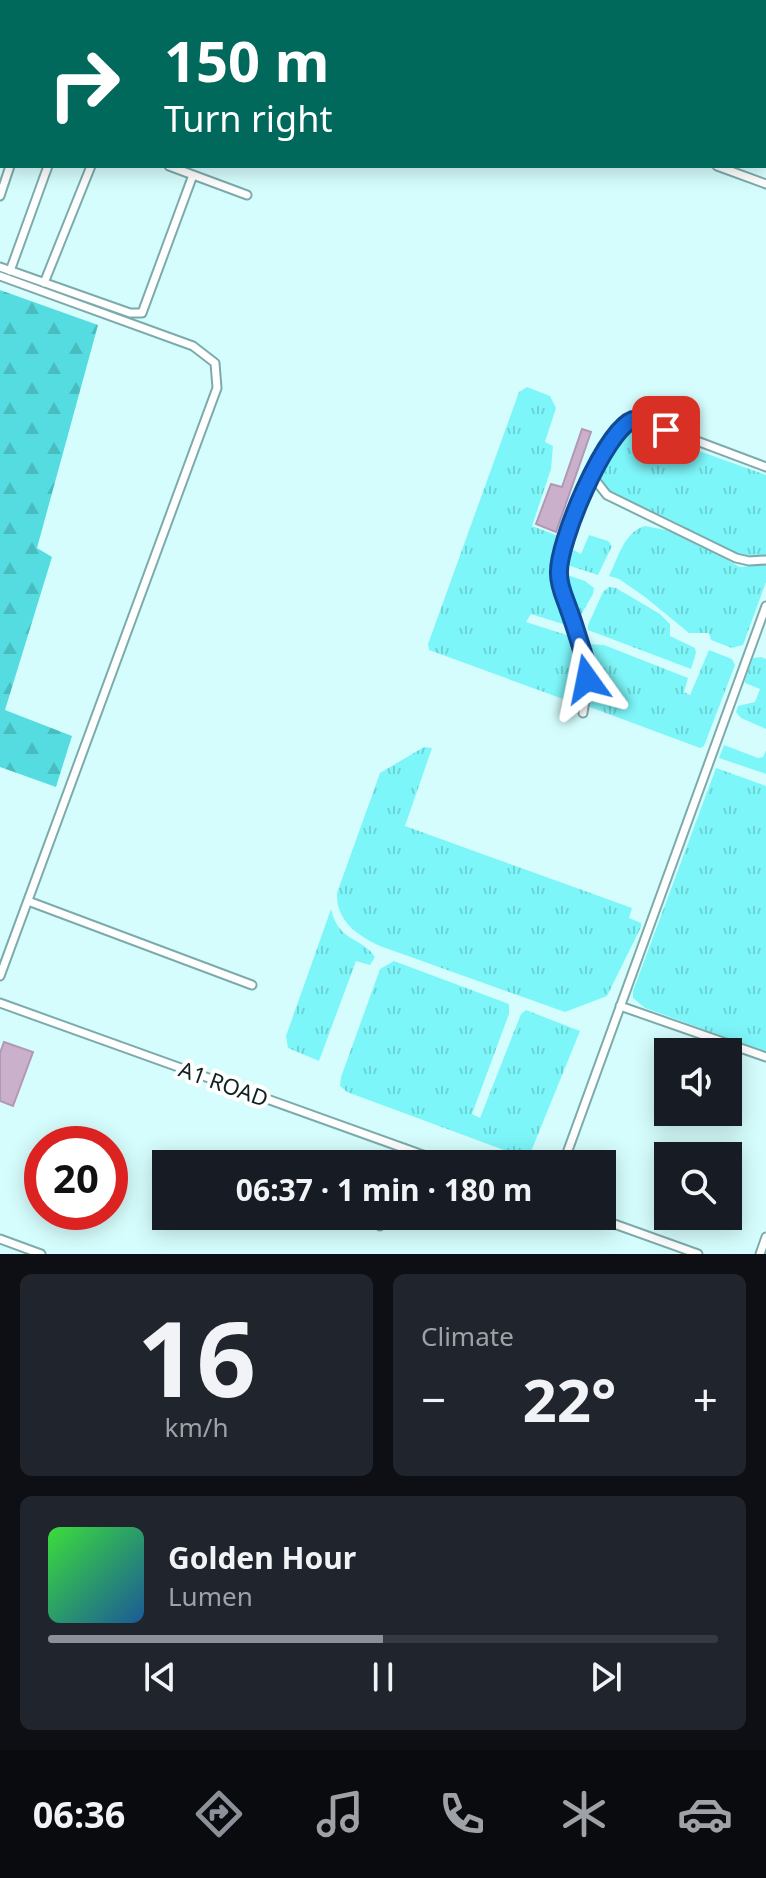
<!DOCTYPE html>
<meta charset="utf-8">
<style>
body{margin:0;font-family:"Noto Sans",sans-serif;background:#20242c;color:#f1f3f6;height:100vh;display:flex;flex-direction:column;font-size:30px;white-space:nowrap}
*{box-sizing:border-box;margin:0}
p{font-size:26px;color:#9ea1a6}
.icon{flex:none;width:44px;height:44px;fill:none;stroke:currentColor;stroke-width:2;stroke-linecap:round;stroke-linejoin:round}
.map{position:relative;height:1254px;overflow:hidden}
.details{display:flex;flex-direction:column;gap:20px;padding:20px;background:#0d0f14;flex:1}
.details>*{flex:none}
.hud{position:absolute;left:0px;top:0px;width:766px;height:168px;box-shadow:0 4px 20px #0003;background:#00695c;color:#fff;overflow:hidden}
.controls{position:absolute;left:654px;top:1038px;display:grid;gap:16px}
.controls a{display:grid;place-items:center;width:88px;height:88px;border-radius:0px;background:#171b24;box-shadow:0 4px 20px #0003;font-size:40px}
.speed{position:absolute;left:24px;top:1126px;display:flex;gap:16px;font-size:40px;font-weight:700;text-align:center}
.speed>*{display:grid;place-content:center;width:104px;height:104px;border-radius:50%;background:#171b24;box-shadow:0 4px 20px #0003;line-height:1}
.speed .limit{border:12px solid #d22;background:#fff;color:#111}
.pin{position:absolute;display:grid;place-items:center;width:68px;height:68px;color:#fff;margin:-34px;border-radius:16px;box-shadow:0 4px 12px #0006}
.me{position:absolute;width:88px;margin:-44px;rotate:348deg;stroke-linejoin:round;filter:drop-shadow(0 0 6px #0008)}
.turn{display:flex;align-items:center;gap:28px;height:168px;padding:0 32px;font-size:36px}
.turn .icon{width:104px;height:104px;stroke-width:2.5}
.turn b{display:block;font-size:56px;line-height:68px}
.big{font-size:60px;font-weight:700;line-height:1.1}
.details .card{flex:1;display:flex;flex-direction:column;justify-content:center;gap:12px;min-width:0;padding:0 28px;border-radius:12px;background:#20242c}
.details .dial{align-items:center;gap:0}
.dial b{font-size:104px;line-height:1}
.song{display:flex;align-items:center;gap:24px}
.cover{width:96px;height:96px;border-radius:12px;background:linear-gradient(135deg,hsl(120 70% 55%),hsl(210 70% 35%))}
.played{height:8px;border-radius:4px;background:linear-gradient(90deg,#8c9099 50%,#363941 50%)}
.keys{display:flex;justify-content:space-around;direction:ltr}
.heat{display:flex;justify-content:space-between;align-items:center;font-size:44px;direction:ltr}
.details .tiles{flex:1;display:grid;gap:20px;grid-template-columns:1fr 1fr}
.card:last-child{grid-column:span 2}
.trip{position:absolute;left:152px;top:1150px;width:464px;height:80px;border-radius:0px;background:#171b24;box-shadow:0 4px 20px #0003;font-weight:700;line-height:80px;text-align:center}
.tabs{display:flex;height:128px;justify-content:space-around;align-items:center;background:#090b0e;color:#9ea1a6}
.tabs .icon{width:56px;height:56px}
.tabs .on{color:#8c9099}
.tabs b{font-size:36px;color:#f1f3f6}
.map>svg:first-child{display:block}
.grass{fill:url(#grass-tufts)}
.forest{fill:url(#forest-firs)}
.park{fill:url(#park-crowns)}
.building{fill:#cbb0cc;stroke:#b398b4;stroke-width:2}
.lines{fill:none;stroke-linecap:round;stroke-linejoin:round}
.service-casing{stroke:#7dabac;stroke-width:11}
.service{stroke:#fff;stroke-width:7}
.route-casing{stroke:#114b97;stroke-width:20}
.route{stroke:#1a73e8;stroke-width:14}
.labels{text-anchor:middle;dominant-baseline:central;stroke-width:8;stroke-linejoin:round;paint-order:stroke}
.street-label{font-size:22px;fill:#0f2222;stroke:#fff}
</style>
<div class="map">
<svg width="766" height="1254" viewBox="0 0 766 1254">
<defs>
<pattern id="grass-tufts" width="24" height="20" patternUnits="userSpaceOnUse" patternTransform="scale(2)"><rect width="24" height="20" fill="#7df6fa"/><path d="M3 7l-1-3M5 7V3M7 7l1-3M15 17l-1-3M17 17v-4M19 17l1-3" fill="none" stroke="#6bd3d6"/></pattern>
<pattern id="forest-firs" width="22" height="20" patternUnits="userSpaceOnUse" patternTransform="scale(2)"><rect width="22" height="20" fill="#55dce0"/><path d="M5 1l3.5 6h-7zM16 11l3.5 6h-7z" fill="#49bcc0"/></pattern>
<pattern id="park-crowns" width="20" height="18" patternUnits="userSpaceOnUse" patternTransform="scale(2)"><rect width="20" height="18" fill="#7df6fa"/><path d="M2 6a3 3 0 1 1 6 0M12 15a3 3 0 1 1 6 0" fill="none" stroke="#6bd3d6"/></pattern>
</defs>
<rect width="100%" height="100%" fill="#d6fdfd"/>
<path class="grass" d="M527 387 550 396 556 408 545 442 553 446 551 469 532 526 561 537 553 576 554 595 566 625 531 614 526 622 570 636C576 658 581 677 578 700L574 703 429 650 428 644 519 392Z
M632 427 766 475V557L745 558 733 554 675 522 606 491 597 478C600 465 604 463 612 454 618 448 622 437 626 429Z
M645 526 676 532 740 567 766 564V582L743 645 732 648 711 640 709 633H689L645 597 619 579 609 576C618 558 624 532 645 526Z
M589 535 608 541 612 546 598 575 564 564 568 547 581 554Z
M567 575 585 581 594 588 593 594 578 620 563 580Z
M609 587 616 588 660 614 670 624V636L695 648 696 653 691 669 588 630V625L603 592Z
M588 644 604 645 688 678 684 692 690 695 709 650 732 659 735 665 704 746 700 748 587 706 584 648Z
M761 657 766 659V729L741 718 736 712 738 706 755 702 760 689 745 683V680L753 658Z
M724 745 758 758 763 757 766 750V774L719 758Z
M424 747 432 748 405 826 632 908 629 918 641 923V927L607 996 565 1012 380 946C357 935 336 921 337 893L380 773Z
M716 768 766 786V1052L645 1008 633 998V991Z
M331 909C339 943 361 936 375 957L370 965 356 961 319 1061 288 1048 286 1036Z
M394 961 509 1004V1014L472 1114 480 1118 521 1014 526 1010 580 1031 528 1159 347 1092 340 1086 341 1077 380 969Z"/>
<path class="forest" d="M0 290 98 325 37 548 52 557 5 710 72 736 56 787 0 767Z"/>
<path class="park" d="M0 0H396L2 2V19Z"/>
<path class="building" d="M582 429 591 432 556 532 536 524 551 484 562 487Z
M4 1042 33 1052 13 1106 0 1101V1053Z"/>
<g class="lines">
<defs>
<path id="service" d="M264 0 270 2
M0 103 2 104
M0 115 2 109
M169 166 247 195
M717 166 766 184
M0 196 10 166
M0 267 130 313H142L193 175
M10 271 48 166
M0 276 193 346 215 363 217 388 0 976
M44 283 91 166
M592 476 607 495 736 558 749 561 766 560
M583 713C585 699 589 683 588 670 585 640 565 612 560 583 553 545 599 449 627 422L641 420 766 467
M28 901 252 985
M0 1003 448 1164
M620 1006 766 1057
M398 1164 404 1148
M563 1164 766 606
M592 1216 698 1254
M380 1226 383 1216
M0 1239 41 1254
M760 1254 766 1237"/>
</defs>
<use href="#service" class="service-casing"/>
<use href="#service" class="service"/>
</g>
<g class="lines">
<defs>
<path id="route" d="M587 679 588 670C582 650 576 629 569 610 565 598 559 587 559 574 557 544 605 430 633 420L666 430"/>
</defs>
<use href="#route" class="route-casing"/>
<use href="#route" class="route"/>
</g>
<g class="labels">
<g class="street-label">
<text transform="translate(224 1083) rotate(20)">A1 ROAD</text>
</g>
</g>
</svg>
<div class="controls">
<a><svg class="icon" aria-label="sound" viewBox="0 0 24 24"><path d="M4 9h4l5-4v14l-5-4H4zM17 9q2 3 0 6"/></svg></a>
<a><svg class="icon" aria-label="search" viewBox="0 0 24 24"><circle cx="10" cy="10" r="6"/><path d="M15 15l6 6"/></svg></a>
</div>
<div class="speed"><div class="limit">20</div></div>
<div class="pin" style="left:666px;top:430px;background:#d93025"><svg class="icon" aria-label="arrive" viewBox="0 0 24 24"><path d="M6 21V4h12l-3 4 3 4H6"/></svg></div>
<svg class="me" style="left:587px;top:679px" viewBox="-20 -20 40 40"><path d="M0-17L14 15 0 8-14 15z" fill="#1a73e8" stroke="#fff" stroke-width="4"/></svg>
<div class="trip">06:37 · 1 min · 180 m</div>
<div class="hud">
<div class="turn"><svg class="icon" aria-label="right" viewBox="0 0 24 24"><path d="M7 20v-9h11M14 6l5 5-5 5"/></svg><div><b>150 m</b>Turn right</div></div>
</div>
</div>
<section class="details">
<div class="tiles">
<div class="card dial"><b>16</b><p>km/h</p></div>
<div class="card"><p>Climate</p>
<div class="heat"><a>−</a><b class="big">22°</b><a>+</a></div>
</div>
<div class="card">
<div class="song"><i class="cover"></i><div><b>Golden Hour</b><p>Lumen</p></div></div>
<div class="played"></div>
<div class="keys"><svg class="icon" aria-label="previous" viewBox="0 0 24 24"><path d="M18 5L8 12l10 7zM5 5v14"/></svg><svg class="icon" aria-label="pause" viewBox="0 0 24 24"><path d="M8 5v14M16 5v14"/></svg><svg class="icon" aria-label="next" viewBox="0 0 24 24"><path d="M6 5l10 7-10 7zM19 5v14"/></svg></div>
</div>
</div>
</section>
<nav class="tabs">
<b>06:36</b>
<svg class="icon on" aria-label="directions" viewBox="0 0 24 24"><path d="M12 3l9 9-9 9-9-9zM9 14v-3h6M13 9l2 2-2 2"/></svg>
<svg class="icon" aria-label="music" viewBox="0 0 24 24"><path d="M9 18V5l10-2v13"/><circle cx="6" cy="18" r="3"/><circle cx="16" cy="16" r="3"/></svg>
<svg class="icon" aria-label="phone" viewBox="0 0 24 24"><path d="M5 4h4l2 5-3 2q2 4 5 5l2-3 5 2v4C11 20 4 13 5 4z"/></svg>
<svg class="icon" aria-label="climate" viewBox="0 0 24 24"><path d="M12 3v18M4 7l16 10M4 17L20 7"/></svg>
<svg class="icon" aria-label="car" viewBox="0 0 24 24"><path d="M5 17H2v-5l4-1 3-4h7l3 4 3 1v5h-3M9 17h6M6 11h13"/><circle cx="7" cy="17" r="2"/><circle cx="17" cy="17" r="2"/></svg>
</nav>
